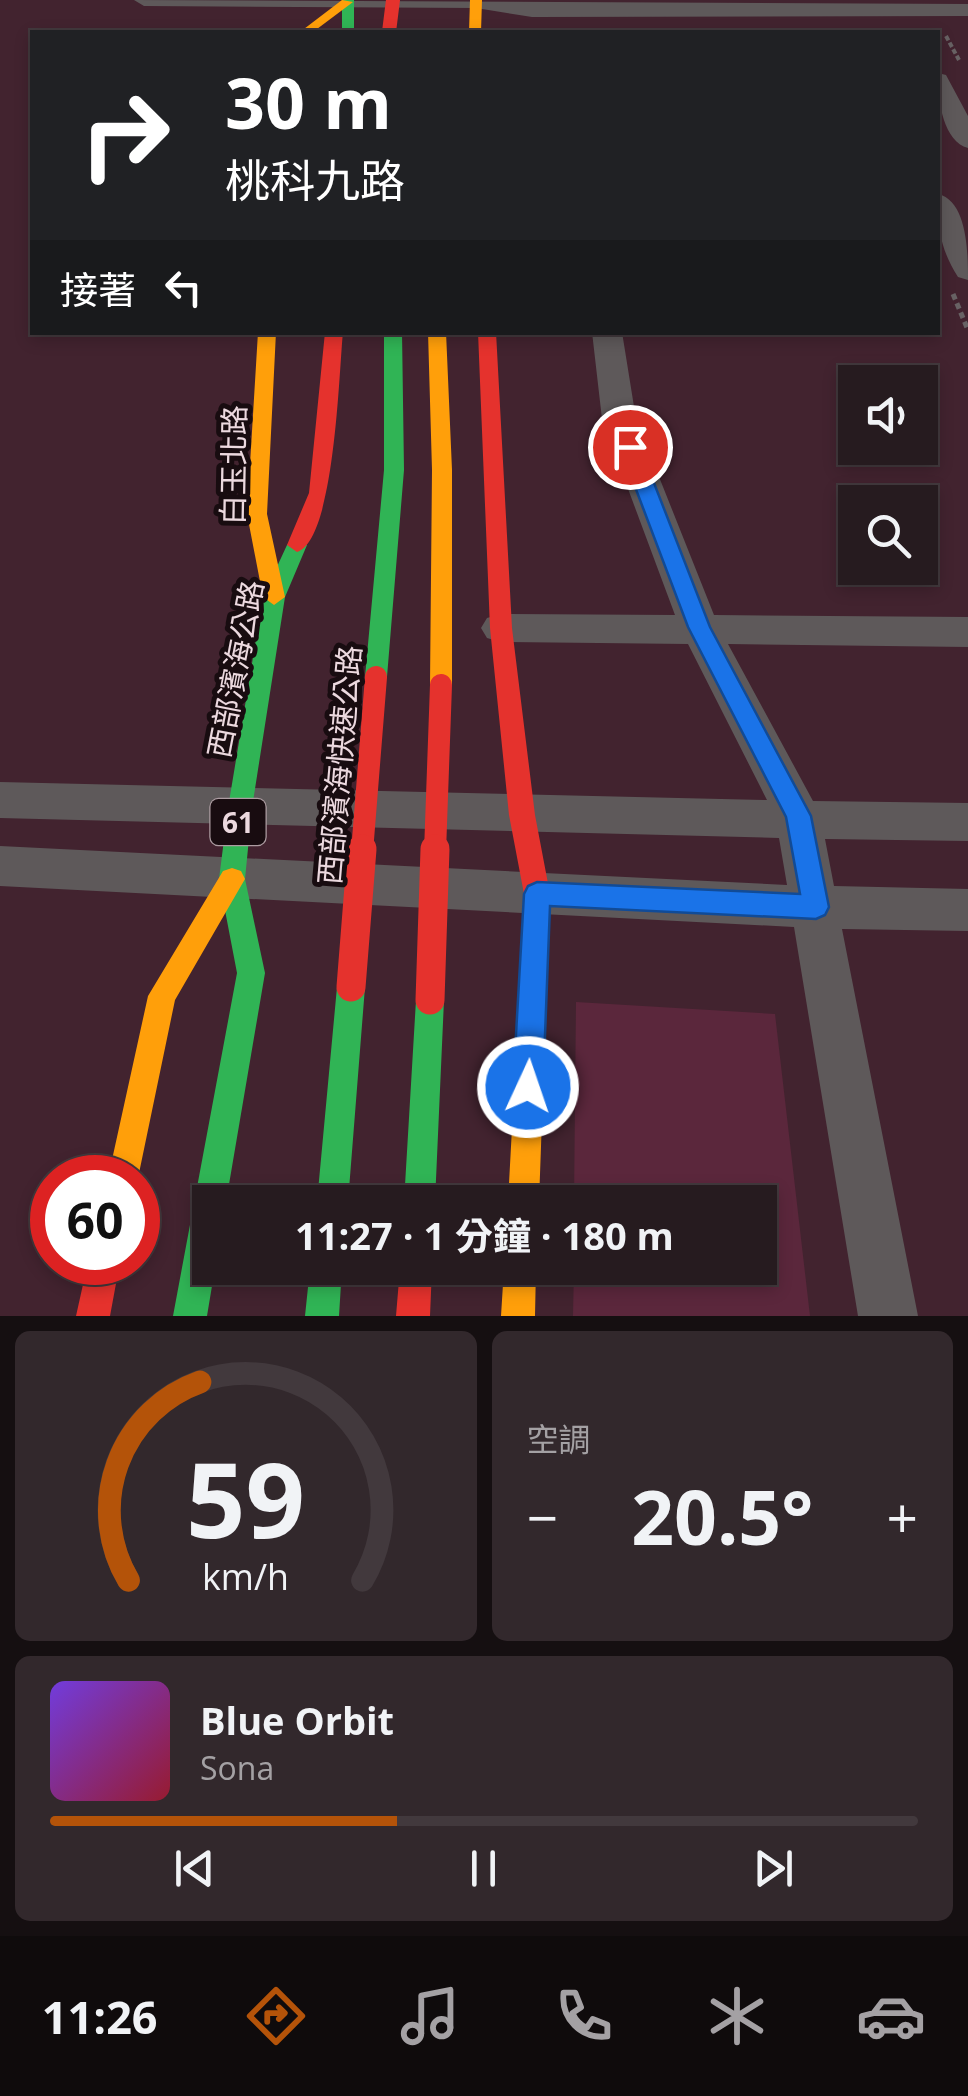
<!DOCTYPE html>
<html lang="zh-TW">
<meta charset="utf-8">
<style>
body{margin:0;font-family:"Open Sans","Noto Sans TC",sans-serif;background:#32282c;color:#f1f3f6;height:100vh;display:flex;flex-direction:column;font-size:38px;white-space:nowrap}
*{box-sizing:border-box;margin:0}
p{font-size:32px;color:#a4a1a4}
.icon{flex:none;width:55px;height:55px;fill:none;stroke:currentColor;stroke-width:2;stroke-linecap:round;stroke-linejoin:round}
.map{position:relative;height:1316px;overflow:hidden}
.details{display:flex;flex-direction:column;gap:15px;padding:15px;background:#150f11;flex:1}
.details>*{flex:none}
.banner{position:absolute;left:30px;top:30px;width:910px;height:305px;border-radius:0px;box-shadow:0 5px 15px #0003,0 0 0 2px #42393d;background:#202124;color:#fff;overflow:hidden}
.buttons{position:absolute;left:838px;top:365px;display:grid;gap:20px}
.buttons a{display:grid;place-items:center;width:100px;height:100px;border-radius:0px;background:#261b1f;box-shadow:0 5px 15px #0003,0 0 0 2px #42393d;font-size:50px}
.speed{position:absolute;left:30px;top:1155px;display:flex;gap:20px;font-size:50px;font-weight:700;text-align:center}
.speed>*{display:grid;place-content:center;width:130px;height:130px;border-radius:50%;background:#261b1f;box-shadow:0 5px 15px #0003,0 0 0 2px #42393d;line-height:1}
.speed .limit{border:15px solid #d22;background:#fff;color:#111}
.pin{position:absolute;display:grid;place-items:center;width:85px;height:85px;color:#fff;margin:-42px;border:5px solid #fff;border-radius:50%;box-shadow:0 2px 10px #0007}
.me{position:absolute;width:110px;margin:-55px;rotate:3deg;stroke-linejoin:round;filter:drop-shadow(0 0 8px #0008)}
.turn{display:flex;align-items:center;gap:35px;height:210px;padding:0 30px;font-size:45px}
.turn .icon{width:130px;height:130px;stroke-width:2.5}
.turn b{display:block;font-size:70px;line-height:85px}
.then{display:flex;align-items:center;height:95px;padding:0 30px;background:#0003;gap:20px;font-size:38px}
.big{font-size:75px;font-weight:700;line-height:1.1}
.details .card{flex:1;display:flex;flex-direction:column;justify-content:center;gap:15px;min-width:0;padding:0 35px;border-radius:15px;background:#32282c}
.details .dial{align-items:center;gap:0}
.dial svg{height:260px;overflow:visible;fill:none;stroke:#42393d;stroke-width:7;stroke-linecap:round;text-anchor:middle}
.dial text{fill:#f1f3f6;stroke:none}
.song{display:flex;align-items:center;gap:30px}
.cover{width:120px;height:120px;border-radius:15px;background:linear-gradient(135deg,hsl(260 70% 55%),hsl(350 70% 35%))}
.played{height:10px;border-radius:5px;background:linear-gradient(90deg,#b45309 40%,#42393d 40%)}
.keys{display:flex;justify-content:space-around;direction:ltr}
.heat{display:flex;justify-content:space-between;align-items:center;font-size:55px;direction:ltr}
.details .tiles{flex:1;display:grid;gap:15px;grid-template-columns:1fr 1fr}
.card:last-child{grid-column:span 2}
.trip{position:absolute;left:192px;top:1185px;width:585px;height:100px;border-radius:0px;background:#261b1f;box-shadow:0 5px 15px #0003,0 0 0 2px #42393d;font-weight:700;line-height:100px;text-align:center}
.menu{display:flex;height:160px;justify-content:space-around;align-items:center;background:#0f0b0c;color:#a4a1a4}
.menu .icon{width:70px;height:70px}
.menu .on{color:#b45309}
.menu b{font-size:45px;color:#f1f3f6}
.map>svg:first-child{display:block}
.built{fill:#42232f;fill-rule:evenodd}
.green{fill:#5b273c}
.lines{fill:none;stroke-linecap:round;stroke-linejoin:round}
.path-far1{stroke:#686264;stroke-width:4;stroke-dasharray:5 2.5;stroke-linecap:butt}
.path{stroke:#686264;stroke-width:5;stroke-dasharray:6 4;stroke-linecap:butt}
.street{fill:#5e595a;fill-rule:evenodd}
.fast{fill:#30b455;fill-rule:evenodd}
.slow{fill:#ff9f0a;fill-rule:evenodd}
.jam{fill:#e5322d;fill-rule:evenodd}
.jam-bridge-far2{stroke:#e5322d;stroke-width:14}
.jam-bridge-far1{stroke:#e5322d;stroke-width:22}
.jam-bridge{stroke:#e5322d;stroke-width:29}
.route{fill:#1a73e8;stroke:#114b97;stroke-width:2.5}
.labels{text-anchor:middle;dominant-baseline:central;stroke-width:10;stroke-linejoin:round;paint-order:stroke}
.shield{fill:#180c10;stroke:#ac9ca1;stroke-width:2.5}
.shield-label{font-size:28px;font-weight:bold;fill:#ecd9df}
.street-label{font-size:30px;fill:#ecd9df;stroke:#180c10}
</style>
<div class="map">
<svg width="968" height="1316" viewBox="0 0 968 1316">
<rect width="100%" height="100%" fill="#322429"/>
<path class="built" d="M0 0H968V1316H0ZM32 32H938V332H32ZM855 382H920V448H855ZM855 502H920V568H855ZM52 1178H138V1262H52ZM210 1202H760V1268H210Z"/>
<path class="green" d="M576 1002 775 1014 810 1316H573L574 1268H760V1202H574Z"/>
<g class="lines">
<path class="path-far1" d="M946 36 959 60"/>
<path class="path" d="M953 294 968 330"/>
<path class="street" d="M134 0 968 4V16L532 17 476 8 144 6Z
M938 73 946 75 968 116V148C942 141 937 95 938 73Z
M938 194C968 201 968 255 968 280L958 277C941 251 936 224 938 194Z
M592 332H622L636 419 714 615 968 617V647L728 644 813 801 968 803V841L825 839 834 886 968 889V931L842 929 918 1316H858L794 927 0 886V846L787 885 779 838 0 818V782L767 800 688 644 501 642 487 638 481 628 487 618 501 614 675 615 602 419Z"/>
<path class="fast" d="M342 0H354V32H342Z
M384 332H402L404 470 387 677 384 683H368L365 677 384 470Z
M297 538 307 545 285 597 252 808 245 879 265 973 226 1202H210V1268H215L207 1316H173L237 973 219 879 228 808 263 597 287 545Z
M351 974 361 978 365 987 348 1202H317L337 987 341 978Z
M430 987 440 991 444 1000 435 1202H404L416 1000 420 991Z
M310 1268H342L339 1316H305Z"/>
<path class="slow" d="M342 0 353 2 313 32H300Z
M470 0H482L481 32H469Z
M258 332H276L267 514 285 597 274 605 263 597 247 514Z
M428 332H446L452 470V685L449 691H433L430 685 432 470Z
M232 868 241 871 245 879 175 1000 138 1178H108L148 996 223 871Z
M531 1021 541 1025 545 1035 539 1202H508L517 1035 521 1025Z
M504 1268H536L535 1316H501Z"/>
<path class="jam" d="M325 332H343C339 371 335 540 297 552L287 545 309 493Z
M478 332H496L512 628 535 815 550 894 545 1035 541 1045 531 1049 521 1045 517 1035 524 894 509 815 490 628Z
M88 1262H120L110 1316H76Z
M400 1268H432L430 1316H396Z"/>
<path class="jam-bridge-far2" d="M389 32 393 0"/>
<path class="jam-bridge-far1" d="M362 852 376 677
M435 852 441 685"/>
<path class="jam-bridge" d="M351 987 362 849
M430 1000 435 849"/>
</g>
<path class="route" d="M630 441 640 447 710 627 811 816 829 907 825 915 816 919 550 906 543 1087 539 1097 528 1101 518 1097 513 1087 524 894 528 886 537 882 800 894 786 817 688 627 620 447Z"/>
<g class="labels">
<rect class="shield" x="210.5" y="799" width="55" height="46" rx="8"/>
<g class="shield-label">
<text x="238" y="822">61</text>
</g>
<g class="street-label">
<text transform="translate(233 465) rotate(-89)">白玉北路</text>
<text transform="translate(235 669) rotate(-79)">西部濱海公路</text>
<text transform="translate(339 765) rotate(-85)">西部濱海快速公路</text>
</g>
</g>
</svg>
<div class="buttons">
<a><svg class="icon" aria-label="sound" viewBox="0 0 24 24"><path d="M4 9h4l5-4v14l-5-4H4zM17 9q2 3 0 6"/></svg></a>
<a><svg class="icon" aria-label="search" viewBox="0 0 24 24"><circle cx="10" cy="10" r="6"/><path d="M15 15l6 6"/></svg></a>
</div>
<div class="speed"><div class="limit">60</div></div>
<div class="pin" style="left:630px;top:447px;background:#d93025"><svg class="icon" aria-label="arrive" viewBox="0 0 24 24"><path d="M6 21V4h12l-3 4 3 4H6"/></svg></div>
<svg class="me" style="left:528px;top:1087px" viewBox="-20 -20 40 40"><circle r="17" fill="#1a73e8" stroke="#fff" stroke-width="3"/><path d="M0-11L8 9 0 5-8 9z" fill="#fff"/></svg>
<div class="trip">11:27 · 1 分鐘 · 180 m</div>
<div class="banner">
<div class="turn"><svg class="icon" aria-label="right" viewBox="0 0 24 24"><path d="M7 20v-9h11M14 6l5 5-5 5"/></svg><div><b>30 m</b>桃科九路</div></div>
<div class="then">接著<svg class="icon" aria-label="left" viewBox="0 0 24 24"><path d="M17 20v-9H6M10 6l-5 5 5 5"/></svg></div>
</div>
</div>
<section class="details">
<div class="tiles">
<div class="card dial"><svg viewBox="0 0 100 80">
<path d="M14 69A42 42 0 1 1 86 69"/>
<path d="M14 69A42 42 0 0 1 36 8" stroke="#b45309"/>
<text x="50" y="56" font-size="32" font-weight="700">59</text>
<text x="50" y="72" font-size="11">km/h</text>
</svg></div>
<div class="card"><p>空調</p>
<div class="heat"><a>−</a><b class="big">20.5°</b><a>+</a></div>
</div>
<div class="card">
<div class="song"><i class="cover"></i><div><b>Blue Orbit</b><p>Sona</p></div></div>
<div class="played"></div>
<div class="keys"><svg class="icon" aria-label="previous" viewBox="0 0 24 24"><path d="M18 5L8 12l10 7zM5 5v14"/></svg><svg class="icon" aria-label="pause" viewBox="0 0 24 24"><path d="M8 5v14M16 5v14"/></svg><svg class="icon" aria-label="next" viewBox="0 0 24 24"><path d="M6 5l10 7-10 7zM19 5v14"/></svg></div>
</div>
</div>
</section>
<nav class="menu">
<b>11:26</b>
<svg class="icon on" aria-label="directions" viewBox="0 0 24 24"><path d="M12 3l9 9-9 9-9-9zM9 14v-3h6M13 9l2 2-2 2"/></svg>
<svg class="icon" aria-label="music" viewBox="0 0 24 24"><path d="M9 18V5l10-2v13"/><circle cx="6" cy="18" r="3"/><circle cx="16" cy="16" r="3"/></svg>
<svg class="icon" aria-label="phone" viewBox="0 0 24 24"><path d="M5 4h4l2 5-3 2q2 4 5 5l2-3 5 2v4C11 20 4 13 5 4z"/></svg>
<svg class="icon" aria-label="climate" viewBox="0 0 24 24"><path d="M12 3v18M4 7l16 10M4 17L20 7"/></svg>
<svg class="icon" aria-label="car" viewBox="0 0 24 24"><path d="M5 17H2v-5l4-1 3-4h7l3 4 3 1v5h-3M9 17h6M6 11h13"/><circle cx="7" cy="17" r="2"/><circle cx="17" cy="17" r="2"/></svg>
</nav>
